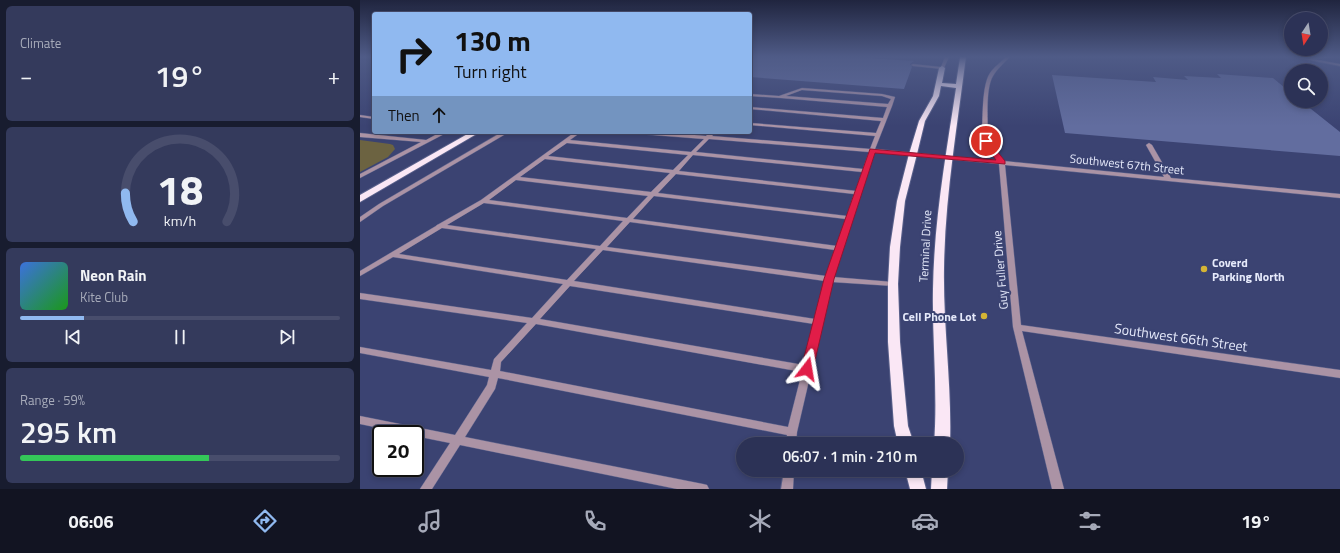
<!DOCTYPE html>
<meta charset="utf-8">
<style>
body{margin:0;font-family:"Titillium Web",sans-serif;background:#343a5c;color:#f1f3f6;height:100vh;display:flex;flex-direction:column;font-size:15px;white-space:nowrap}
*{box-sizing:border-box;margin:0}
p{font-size:13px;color:#a6aab9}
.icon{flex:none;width:22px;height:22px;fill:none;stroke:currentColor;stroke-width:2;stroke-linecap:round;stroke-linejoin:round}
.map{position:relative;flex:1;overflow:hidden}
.side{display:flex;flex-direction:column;gap:6px;padding:6px;background:#181c2f;width:360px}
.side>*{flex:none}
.banner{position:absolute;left:12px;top:12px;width:380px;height:122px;border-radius:4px;box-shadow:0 2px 6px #0003,0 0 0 1px #484d6c;background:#90b9f0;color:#111;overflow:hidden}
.needle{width:26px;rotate:192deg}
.buttons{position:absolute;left:924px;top:12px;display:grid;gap:8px}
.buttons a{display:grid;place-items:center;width:44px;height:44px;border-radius:50%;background:#2c3256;box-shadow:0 2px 6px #0003,0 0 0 1px #484d6c;font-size:20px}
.speed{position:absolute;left:12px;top:425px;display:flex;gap:8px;font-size:20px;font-weight:700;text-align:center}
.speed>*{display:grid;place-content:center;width:52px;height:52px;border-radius:50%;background:#2c3256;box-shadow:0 2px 6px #0003,0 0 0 1px #484d6c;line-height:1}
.speed .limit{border:2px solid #111;border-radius:6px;background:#fff;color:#111}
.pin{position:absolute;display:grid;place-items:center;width:34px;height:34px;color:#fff;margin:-17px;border:2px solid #fff;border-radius:50%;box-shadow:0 1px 4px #0007}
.me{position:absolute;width:44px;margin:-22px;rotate:14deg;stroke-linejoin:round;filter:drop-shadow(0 0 3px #0008)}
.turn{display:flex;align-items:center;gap:14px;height:84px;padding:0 16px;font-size:18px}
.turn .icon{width:52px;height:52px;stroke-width:2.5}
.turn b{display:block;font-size:28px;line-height:34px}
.then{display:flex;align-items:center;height:38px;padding:0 16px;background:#0003;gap:8px;font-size:15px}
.big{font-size:30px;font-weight:600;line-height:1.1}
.side .card{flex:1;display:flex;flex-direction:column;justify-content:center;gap:6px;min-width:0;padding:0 14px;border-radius:6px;background:#343a5c}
.side .dial{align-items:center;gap:0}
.dial svg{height:104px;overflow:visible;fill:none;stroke:#484d6c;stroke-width:7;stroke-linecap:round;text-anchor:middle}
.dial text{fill:#f1f3f6;stroke:none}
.song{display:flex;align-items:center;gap:12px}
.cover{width:48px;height:48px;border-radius:6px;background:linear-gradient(135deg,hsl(220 70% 55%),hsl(120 70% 35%))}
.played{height:4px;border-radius:2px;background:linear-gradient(90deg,#90b9f0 20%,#484d6c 20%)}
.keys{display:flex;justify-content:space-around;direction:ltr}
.heat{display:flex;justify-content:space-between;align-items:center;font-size:22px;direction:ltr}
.charge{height:6px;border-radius:3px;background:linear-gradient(90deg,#34c759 59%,#484d6c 0)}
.trip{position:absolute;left:376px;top:437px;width:228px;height:40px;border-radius:20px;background:#2c3256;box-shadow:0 2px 6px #0003,0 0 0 1px #484d6c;font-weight:600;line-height:40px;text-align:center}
.menu{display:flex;height:64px;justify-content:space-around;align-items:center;background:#121422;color:#a6aab9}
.menu .icon{width:28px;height:28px}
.menu .current{color:#90b9f0}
.menu b{font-size:18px;color:#f1f3f6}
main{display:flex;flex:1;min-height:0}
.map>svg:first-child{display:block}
.green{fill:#6c6341}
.building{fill:#626d9f}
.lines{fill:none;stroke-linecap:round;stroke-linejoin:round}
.minor-casing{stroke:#5a618b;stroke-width:1}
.major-casing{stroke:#5a618b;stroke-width:2}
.minor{fill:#ab93a5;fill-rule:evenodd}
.major{fill:#fae7f5;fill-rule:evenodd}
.route{fill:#e11d48;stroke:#92132f}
.poi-dot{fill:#d5b534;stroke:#3b4372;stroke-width:1.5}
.labels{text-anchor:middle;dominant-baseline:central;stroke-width:4;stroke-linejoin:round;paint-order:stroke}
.street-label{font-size:12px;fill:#e6eafb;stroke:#3b4372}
.poi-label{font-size:12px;font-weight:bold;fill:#e6eafb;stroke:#3b4372;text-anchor:start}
.near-street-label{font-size:14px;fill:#e6eafb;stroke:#3b4372}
</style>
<main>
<section class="side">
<div class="card"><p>Climate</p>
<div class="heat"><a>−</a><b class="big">19°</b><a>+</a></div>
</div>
<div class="card dial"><svg viewBox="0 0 100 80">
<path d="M14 69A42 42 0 1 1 86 69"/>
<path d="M14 69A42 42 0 0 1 8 47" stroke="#90b9f0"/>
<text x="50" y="56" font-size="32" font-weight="700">18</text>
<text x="50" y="72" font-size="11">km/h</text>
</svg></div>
<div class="card">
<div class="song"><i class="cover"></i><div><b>Neon Rain</b><p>Kite Club</p></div></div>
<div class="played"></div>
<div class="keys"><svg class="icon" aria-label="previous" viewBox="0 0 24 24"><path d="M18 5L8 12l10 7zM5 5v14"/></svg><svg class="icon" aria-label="pause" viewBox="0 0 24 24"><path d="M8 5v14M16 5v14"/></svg><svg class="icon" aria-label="next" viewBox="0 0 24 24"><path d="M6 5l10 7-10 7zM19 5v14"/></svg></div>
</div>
<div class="card"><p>Range · 59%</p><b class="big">295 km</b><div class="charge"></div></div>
</section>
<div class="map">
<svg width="980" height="489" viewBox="0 0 980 489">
<rect width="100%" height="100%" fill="#3b4372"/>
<path class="green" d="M0 140 30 144 33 145 35 149 28 157 0 172Z"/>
<path class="building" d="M390 57H493L554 61 550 64 552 67 544 89 390 77Z
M857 74 913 78 931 93V101H941L980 132V156L705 133 692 75 796 82 793 77 828 80 824 76 861 78Z"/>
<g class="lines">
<defs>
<path id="minor" d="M585 57H589L584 68 582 69 553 66 551 65 553 64 581 67Z
M646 57H650C644 63 637 69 633 76 625 89 628 124 628 141L644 161 804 177 786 145 789 143 792 145 811 178 980 194V198L645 165 661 325 980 370V378L662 331 704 489H692L653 327 639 164 514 152 473 277 533 282 537 284 533 286 472 282 437 432 436 444H426L427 435 138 378 135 389 105 437 343 484 347 485 349 489H317L100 445 72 489H60L90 443 55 436V434H48L0 424V416L95 435 127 385 129 377 0 353V347L131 370 134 359 167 323 0 299V293L172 318 203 284 33 257 0 276V271L76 226 77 225 79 224 121 200 215 132H221L210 140 331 152 344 139 280 134 277 132H299L346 136 350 132H356L352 136 510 149 515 136 390 125V123L516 133 521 121 390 109V107L523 118 527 107 421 98 390 96V94L419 96 442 88 522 94 535 97 532 106 515 149 638 161 622 141C623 124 621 86 630 73 634 67 641 62 646 57ZM442 90 522 96 531 99 528 104 426 96ZM349 139 509 152 503 169 336 152ZM207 143 328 155 313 170 188 156ZM333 155 502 172 496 191 319 171ZM185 159 310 173 291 192 160 177ZM316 174 494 194 487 216 298 193ZM156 180 288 196 267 218 129 200ZM294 196 486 219 477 246 273 219ZM124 203 263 221 240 246 87 225ZM270 222 475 250 466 276 247 247ZM82 228 236 249 207 280 39 254ZM243 250 465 281 455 319 214 281ZM210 286 454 324 444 365 180 319ZM176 324 442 372 428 427 140 371 141 362Z
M934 57 950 59 951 57H975L953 59 980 64V66Z
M0 115 14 117V119L0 117Z
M81 132H88L0 178V174L61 142 0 137V133L66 140Z
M142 132H149L23 206 0 222V217L19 204Z
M424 470H434L433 489H421Z"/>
<path id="major" d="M600 57H606C597 127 585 198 584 268 583 327 592 386 590 444H574C578 393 572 341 573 289 574 221 586 155 596 88L581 86 579 96 565 121 557 154 545 201 540 247 538 284 540 342 548 426 554 444H538L534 426 528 342V284L530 247 537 201 549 154 559 121 573 96 579 68 582 66 585 68 582 83 596 84Z
M111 132H120L0 202V195Z
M545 470H561L566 489H550Z
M572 470H588L587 489H571Z"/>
</defs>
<use href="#minor" class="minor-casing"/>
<use href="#major" class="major-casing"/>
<use href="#minor" class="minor"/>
<use href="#major" class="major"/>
</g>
<linearGradient id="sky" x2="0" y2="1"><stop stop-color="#20253f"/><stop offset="0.45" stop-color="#4f5b87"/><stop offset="1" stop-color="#4f5b87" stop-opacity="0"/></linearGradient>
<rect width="980" height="126" fill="url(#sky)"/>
<path class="route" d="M626 139 628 140 645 161V164L515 153 474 279 453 369 451 373 447 374 443 373 441 369 464 279 510 149 636 160 622 141Z"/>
<g class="poi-dot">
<circle cx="844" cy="269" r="4"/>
<circle cx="624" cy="316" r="4"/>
</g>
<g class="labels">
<g class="street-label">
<text transform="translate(767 164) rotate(6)">Southwest 67th Street</text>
<text transform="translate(565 246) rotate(-87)">Terminal Drive</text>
<text transform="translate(640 270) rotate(-95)">Guy Fuller Drive</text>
</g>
<g class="poi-label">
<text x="852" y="262">Coverd<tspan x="852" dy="14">Parking North</tspan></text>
<text x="616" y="316" text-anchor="end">Cell Phone Lot</text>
</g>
<g class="near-street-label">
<text transform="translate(821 337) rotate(8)">Southwest 66th Street</text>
</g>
</g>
</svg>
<div class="buttons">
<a><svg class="needle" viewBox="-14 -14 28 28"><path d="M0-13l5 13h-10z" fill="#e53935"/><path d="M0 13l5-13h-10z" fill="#a6aab9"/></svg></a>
<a><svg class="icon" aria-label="search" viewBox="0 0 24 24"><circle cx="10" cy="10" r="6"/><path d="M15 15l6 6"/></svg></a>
</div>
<div class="speed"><div class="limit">20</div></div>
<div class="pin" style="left:626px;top:141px;background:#d93025"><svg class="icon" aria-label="arrive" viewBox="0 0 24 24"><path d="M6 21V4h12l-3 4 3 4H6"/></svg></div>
<svg class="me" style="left:447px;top:369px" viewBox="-20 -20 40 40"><path d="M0-17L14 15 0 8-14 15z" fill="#e11d48" stroke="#fff" stroke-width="4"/></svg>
<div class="trip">06:07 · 1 min · 210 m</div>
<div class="banner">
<div class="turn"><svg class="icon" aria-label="right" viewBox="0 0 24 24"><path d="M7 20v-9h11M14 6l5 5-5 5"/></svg><div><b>130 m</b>Turn right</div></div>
<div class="then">Then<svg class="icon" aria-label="ahead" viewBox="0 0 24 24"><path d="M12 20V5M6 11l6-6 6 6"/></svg></div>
</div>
</div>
</main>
<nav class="menu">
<b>06:06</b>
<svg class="icon current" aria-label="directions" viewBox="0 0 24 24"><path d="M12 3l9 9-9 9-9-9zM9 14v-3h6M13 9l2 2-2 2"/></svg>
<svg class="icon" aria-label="music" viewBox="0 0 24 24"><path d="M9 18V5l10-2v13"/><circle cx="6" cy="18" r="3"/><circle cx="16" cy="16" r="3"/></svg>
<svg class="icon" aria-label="phone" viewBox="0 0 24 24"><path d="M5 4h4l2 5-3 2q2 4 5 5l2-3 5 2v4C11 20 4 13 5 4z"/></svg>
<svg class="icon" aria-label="climate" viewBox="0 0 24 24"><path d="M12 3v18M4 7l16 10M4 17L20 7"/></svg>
<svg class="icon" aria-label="car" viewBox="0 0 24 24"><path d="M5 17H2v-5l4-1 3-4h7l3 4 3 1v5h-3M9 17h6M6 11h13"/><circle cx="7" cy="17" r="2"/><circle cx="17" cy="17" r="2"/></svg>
<svg class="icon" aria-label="filters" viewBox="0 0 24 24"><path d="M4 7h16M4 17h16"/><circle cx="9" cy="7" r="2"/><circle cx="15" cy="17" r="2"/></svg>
<b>19°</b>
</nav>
